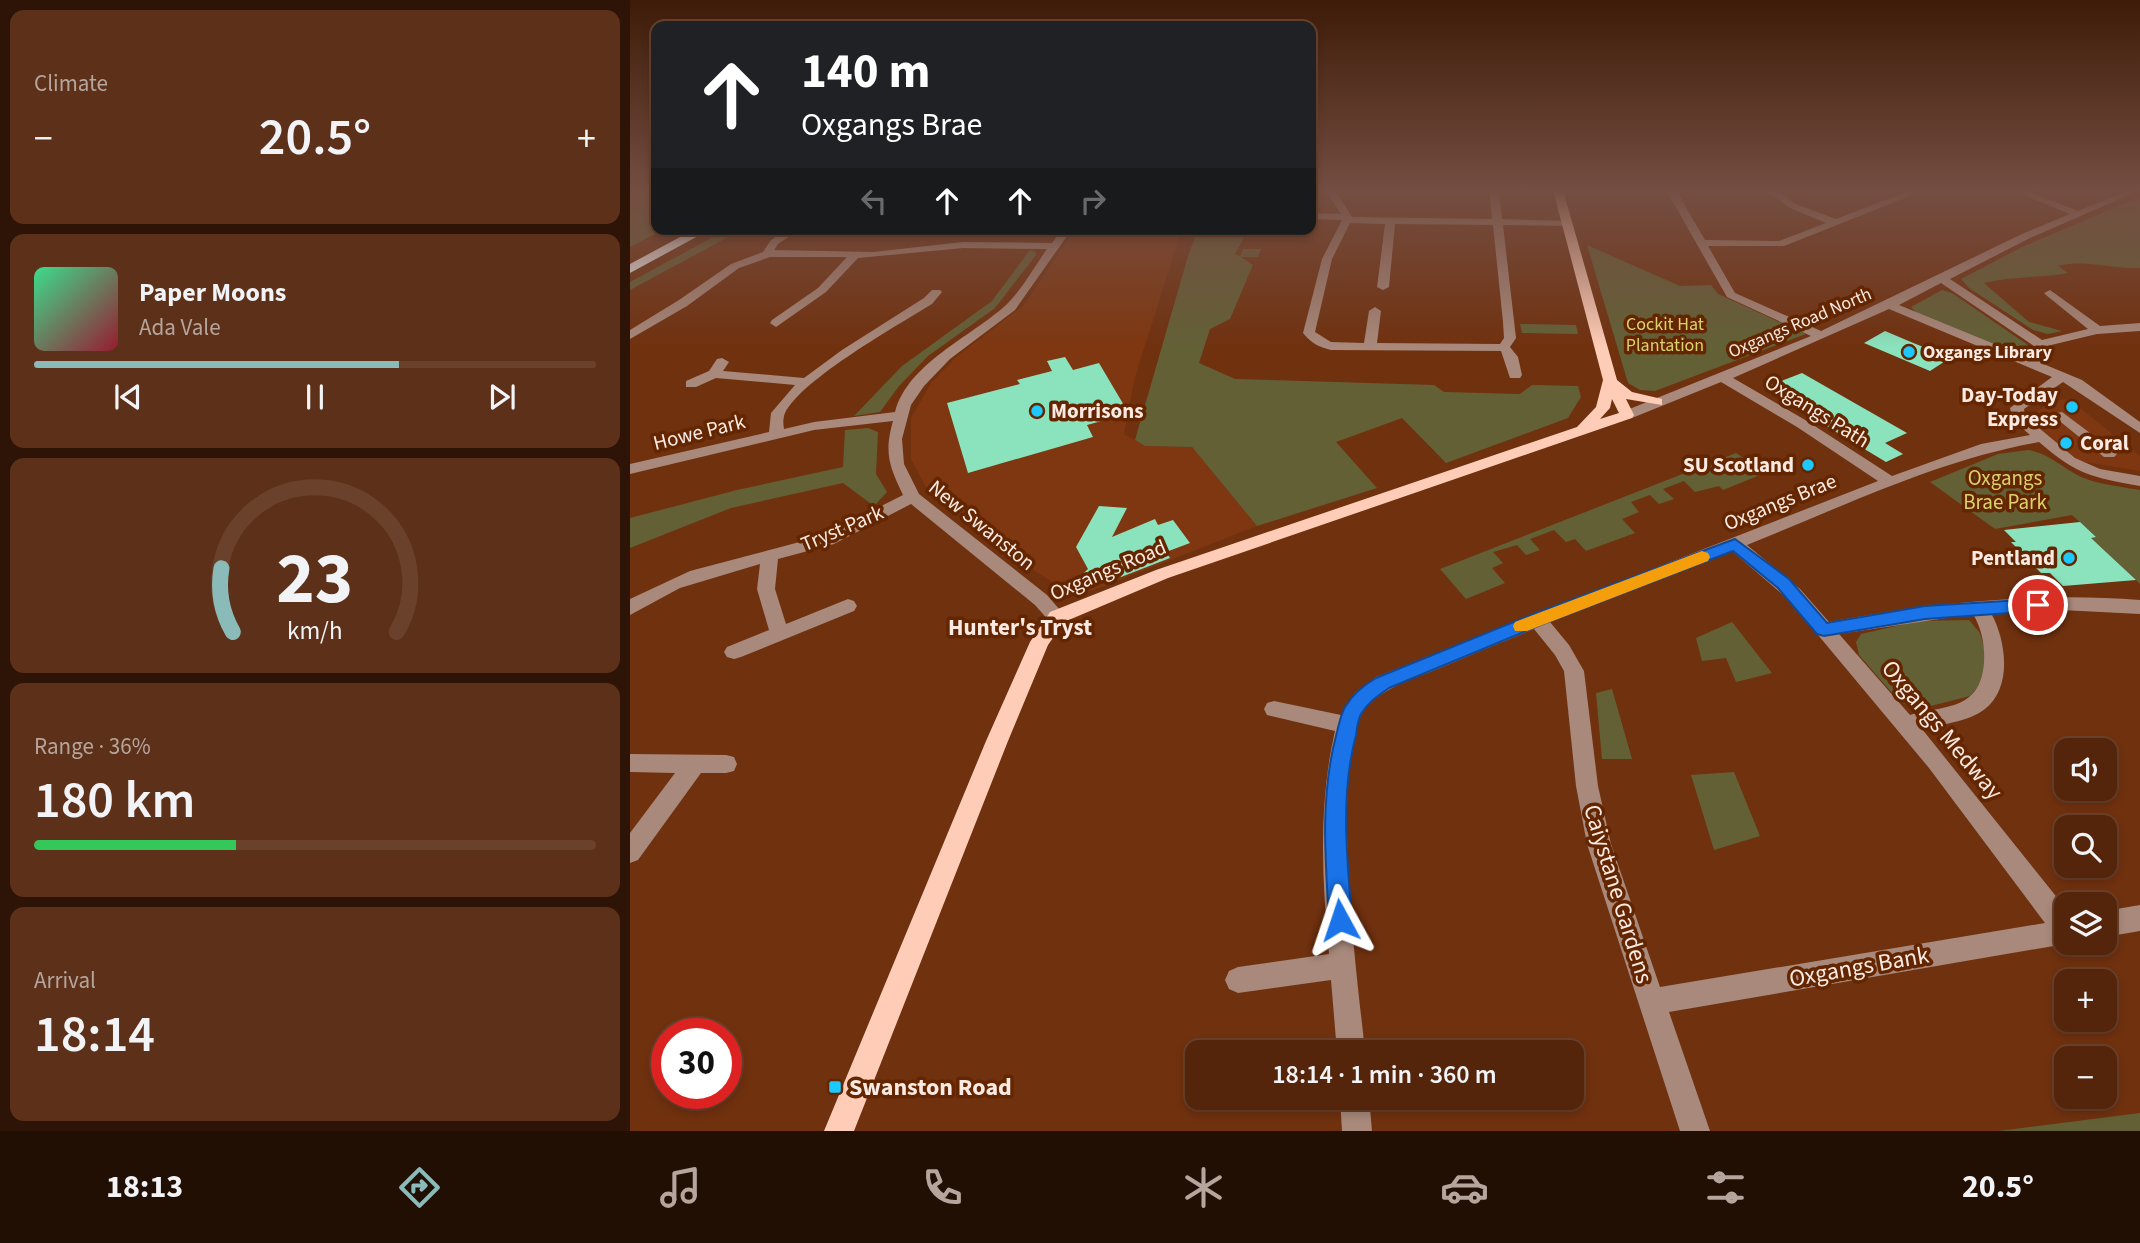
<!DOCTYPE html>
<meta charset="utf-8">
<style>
body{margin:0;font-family:"Source Sans 3",sans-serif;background:#5d3119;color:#f1f3f6;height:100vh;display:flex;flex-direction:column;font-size:26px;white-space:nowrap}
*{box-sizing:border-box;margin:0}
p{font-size:23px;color:#b5a59d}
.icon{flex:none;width:38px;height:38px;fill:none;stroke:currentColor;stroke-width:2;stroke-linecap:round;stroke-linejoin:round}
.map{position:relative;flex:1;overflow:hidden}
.side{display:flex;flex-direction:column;gap:10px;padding:10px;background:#2e1406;width:630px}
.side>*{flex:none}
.top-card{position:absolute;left:21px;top:21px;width:665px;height:214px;border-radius:14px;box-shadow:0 4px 10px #0003,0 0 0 2px #6a422c;background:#202124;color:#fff;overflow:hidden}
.buttons{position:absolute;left:1424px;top:738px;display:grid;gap:14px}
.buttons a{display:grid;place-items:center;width:63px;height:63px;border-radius:14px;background:#54250b;box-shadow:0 4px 10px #0003,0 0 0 2px #6a422c;font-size:35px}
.speed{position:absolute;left:21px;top:1018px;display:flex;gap:14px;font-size:35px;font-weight:700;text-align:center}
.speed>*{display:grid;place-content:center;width:91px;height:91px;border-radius:50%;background:#54250b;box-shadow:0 4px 10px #0003,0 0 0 2px #6a422c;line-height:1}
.speed .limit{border:10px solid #d22;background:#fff;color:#111}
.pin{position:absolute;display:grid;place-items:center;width:60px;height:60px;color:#fff;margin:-30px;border:4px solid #fff;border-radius:50%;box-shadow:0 2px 7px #0007}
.me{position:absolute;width:77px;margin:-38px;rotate:355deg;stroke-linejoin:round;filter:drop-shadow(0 0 5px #0008)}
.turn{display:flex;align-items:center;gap:24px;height:147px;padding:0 35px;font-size:32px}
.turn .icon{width:91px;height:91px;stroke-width:2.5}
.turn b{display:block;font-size:49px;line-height:60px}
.lanes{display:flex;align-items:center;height:66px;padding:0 35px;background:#0003;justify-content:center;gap:35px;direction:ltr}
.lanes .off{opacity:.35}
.big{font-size:52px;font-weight:600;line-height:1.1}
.side .widget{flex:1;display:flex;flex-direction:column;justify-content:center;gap:10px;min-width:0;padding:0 24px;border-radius:14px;background:#5d3119}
.side .dial{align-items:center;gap:0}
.dial svg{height:182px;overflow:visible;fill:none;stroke:#6a422c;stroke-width:7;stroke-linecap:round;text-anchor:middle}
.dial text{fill:#f1f3f6;stroke:none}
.song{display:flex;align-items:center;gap:21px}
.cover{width:84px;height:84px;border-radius:10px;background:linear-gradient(135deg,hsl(150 70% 55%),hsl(350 70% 35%))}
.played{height:7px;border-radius:4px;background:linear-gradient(90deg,#8bbbb9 65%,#6a422c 65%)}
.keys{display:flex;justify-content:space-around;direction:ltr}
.heat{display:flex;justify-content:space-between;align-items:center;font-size:38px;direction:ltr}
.charge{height:10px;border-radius:5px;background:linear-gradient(90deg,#34c759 36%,#6a422c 0)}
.trip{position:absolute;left:555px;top:1040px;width:399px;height:70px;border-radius:14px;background:#54250b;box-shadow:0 4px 10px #0003,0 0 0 2px #6a422c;font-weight:600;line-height:70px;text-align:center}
.tabs{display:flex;height:112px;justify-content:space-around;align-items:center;background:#220f04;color:#b5a59d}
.tabs .icon{width:49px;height:49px}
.tabs .on{color:#8bbbb9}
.tabs b{font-size:32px;color:#f1f3f6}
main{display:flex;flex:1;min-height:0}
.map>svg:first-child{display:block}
.built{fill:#7e3710}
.green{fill:#636036}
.building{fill:#8be3be}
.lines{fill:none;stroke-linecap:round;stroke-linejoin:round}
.minor{fill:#a8897b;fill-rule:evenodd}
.major{fill:#ffcdb7;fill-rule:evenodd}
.highway{fill:#f6f6f6;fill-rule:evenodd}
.route{fill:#1a73e8;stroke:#114b97;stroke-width:2}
.slow{fill:#f59e0b}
.poi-dot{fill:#1dc9fc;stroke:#642601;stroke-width:2.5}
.labels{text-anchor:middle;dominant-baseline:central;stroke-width:7;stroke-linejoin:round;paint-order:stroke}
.far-street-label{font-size:18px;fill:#faeae3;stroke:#642601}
.far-park-label{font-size:18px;fill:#dad36d;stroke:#642601}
.far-poi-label{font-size:18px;font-weight:bold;fill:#faeae3;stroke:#642601;text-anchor:start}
.poi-label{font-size:21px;font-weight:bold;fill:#faeae3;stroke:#642601;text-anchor:end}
.street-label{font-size:21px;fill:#faeae3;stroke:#642601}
.park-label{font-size:21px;fill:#dad36d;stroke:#642601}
.neighbourhood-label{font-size:23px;font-weight:bold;fill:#faeae3;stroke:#642601}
.near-street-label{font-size:24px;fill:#faeae3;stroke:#642601}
.near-poi-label{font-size:24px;font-weight:bold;fill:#faeae3;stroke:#642601;text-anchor:start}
</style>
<main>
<section class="side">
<div class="widget"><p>Climate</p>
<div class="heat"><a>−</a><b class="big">20.5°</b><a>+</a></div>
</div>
<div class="widget">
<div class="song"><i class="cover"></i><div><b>Paper Moons</b><p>Ada Vale</p></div></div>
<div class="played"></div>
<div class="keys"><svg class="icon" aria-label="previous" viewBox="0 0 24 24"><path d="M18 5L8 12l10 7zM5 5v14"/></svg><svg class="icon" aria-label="pause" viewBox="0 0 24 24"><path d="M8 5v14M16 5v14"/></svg><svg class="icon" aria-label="next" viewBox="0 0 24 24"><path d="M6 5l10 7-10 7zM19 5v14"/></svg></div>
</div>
<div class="widget dial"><svg viewBox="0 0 100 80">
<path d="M14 69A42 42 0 1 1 86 69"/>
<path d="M14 69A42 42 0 0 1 9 41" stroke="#8bbbb9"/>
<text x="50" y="56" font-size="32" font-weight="700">23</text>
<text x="50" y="72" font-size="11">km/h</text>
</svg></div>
<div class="widget"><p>Range · 36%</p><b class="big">180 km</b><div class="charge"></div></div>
<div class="widget"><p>Arrival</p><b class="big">18:14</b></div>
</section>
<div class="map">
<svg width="1510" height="1131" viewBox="0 0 1510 1131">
<rect width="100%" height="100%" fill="#70310f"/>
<path class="built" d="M445 229H552L505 377 494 434 515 446 562 447 627 526 464 590 448 592 432 588 405 571 298 491 281 459V418L301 383 325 358 394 305Z
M1439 399 1510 456V471L1449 461 1397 417 1426 400Z"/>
<path class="green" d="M0 190H26V229H34L0 247Z
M1510 197V268C1482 269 1455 259 1428 266L1438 273C1410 278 1383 276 1354 283L1399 322 1432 331 1418 334 1403 330 1339 288 1331 279 1392 247Z
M98 229H113L0 290V282Z
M568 229H619L605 254 610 256 613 249H631L628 257H611L623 265 600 319 580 329 569 363 605 379 804 385 814 392 890 394 902 385 948 386 951 397 938 418 816 463 772 418 706 442 747 488 627 526 562 447 515 446 505 440 558 256Z
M957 245 1050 286 1081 285 1088 294 1176 334 1025 391 1010 390 998 383Z
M400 250 406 252V255L365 308 298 356 269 386 250 412 224 416 272 366 362 301Z
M1312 290 1322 293 1398 345 1390 350H1379L1287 314 1281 307Z
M890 324 946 325 948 334 892 333Z
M238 428 248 432 246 474 257 492 244 506 213 483 101 508 0 548V518L107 490 213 467 215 430Z
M1398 450C1422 454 1437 473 1459 480 1475 485 1493 487 1510 490V584L1461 538 1466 537 1442 515 1365 529 1300 482 1368 454Z
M1106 453 1135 473 1093 490 1089 486 1065 492 1054 481 1033 489 1044 499 1029 504 1020 495 1001 502 1009 512 992 519 1005 533 956 551 945 539 936 542 924 530 900 539 910 550 896 555 887 545 863 552 873 563 862 568 875 583 836 599 810 569Z
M1339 620 1350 633 1358 661 1352 682 1340 696 1289 709 1270 702 1229 655 1226 642 1231 634 1288 621Z
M1102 622 1142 673 1106 682 1096 658 1072 661 1066 638Z
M982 689 1002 759H972L966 693Z
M1104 772 1130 836 1084 850 1061 775Z
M1510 1113V1131H1368Z"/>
<path class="building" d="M1255 331 1281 342 1320 358 1300 371 1234 343Z
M435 357 443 370 469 363 495 407 493 415 457 425 463 437 338 473 317 403 390 384 387 380 422 371 417 361Z
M1172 373 1277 433 1255 443 1273 454 1256 462 1133 388Z
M469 506 497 508 482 537 525 519 528 525 543 520 560 543 536 552 540 558 491 577 487 571 435 591 458 569 446 547Z
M1450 522 1466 537 1461 538 1506 580 1433 586 1420 573H1411L1381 542H1386L1374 530Z"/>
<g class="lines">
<path class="minor" d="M695 190H705L722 217 862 219 859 190H869L872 219 941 221 942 223 937 226 873 225 886 338 880 347 888 357 892 375 890 378H880L871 351 701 350C689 347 681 343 673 333L692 259 712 220 681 219V213L711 214ZM720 223 755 224 747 287 753 290 759 287 765 224 863 225 873 322 874 338 870 344 747 343 751 311 745 307 739 311 734 343 701 342 685 332 702 259Z
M1036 190H1046L1075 240 1149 241 1196 223 1160 208 1135 190H1146L1166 204 1206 219 1281 190H1295L1154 246H1078L1105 293 1191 331 1392 234 1440 214 1381 190H1395L1448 211 1499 190H1510L1400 238 1320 279 1412 340 1458 329 1416 295 1414 293 1420 290 1470 326 1510 323V331L1467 334 1417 346V356L1411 363 1452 380 1510 422V433L1433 382 1394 409 1395 416 1445 458 1470 469 1510 476V486C1461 477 1447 475 1409 442 1307 460 1212 507 1117 545L1170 589 1199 622C1302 603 1405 592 1510 600V614L1431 610 1361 613C1376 640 1383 687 1355 709 1338 722 1312 724 1292 729L1437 910V943H1441L1039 1012 1080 1131H1050L957 844 946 786 934 671 925 655 904 629C872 642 841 655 810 668 786 678 758 686 739 704 695 749 729 987 735 1052H707L701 980 608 993 599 989 595 980 599 971 608 967 699 954C692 880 688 804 705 731L637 715 634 709 637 703 644 701 711 715 725 693 746 677 1248 481 1167 427 1091 382 1002 418H992V412L1181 336 1097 297ZM1311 283 1404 346 1403 357 1401 359 1269 305ZM1259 309 1422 377 1380 408 1383 420 1400 435 1351 444 1262 476 1177 421 1103 378ZM1102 551 1158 599 1299 768 1415 923 1030 987 981 844 968 786 954 671 939 645 920 622ZM1343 614C1352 629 1355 646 1354 663 1350 710 1317 705 1280 715L1209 634Z
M157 229H170L148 244 144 250 243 252 333 242 422 243 432 229H442L385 310 320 359 294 386 281 405 272 439 274 464 289 494 417 595 436 617 434 622H420L405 605 281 504 204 544 148 559 145 589 156 624 218 599 224 601 227 606 224 611 111 657 104 659 97 657 94 652 97 647 139 630 127 589 130 564 50 588 0 615V599L60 571 192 536 273 495C259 466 254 453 263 421L184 430 0 474V464L139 432 141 413 165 385 86 378 66 387H56V381L79 371 87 359 92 358 99 362 93 371 174 378 212 350 294 298 302 290H310L312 292 302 304C268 325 172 379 155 413 153 418 153 423 154 429L184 422 265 412C278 363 341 337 376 305 392 290 404 267 417 249L333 248 228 258 196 292 146 327 140 323 142 320 188 288 217 257H140L109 268 57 306 0 339V330L49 300 101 264 133 252 141 240Z
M1432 412 1484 451 1487 454 1484 457H1474L1427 419V413Z
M0 754 96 755 104 757 107 764 104 771 96 773H71L8 860 0 863V833L45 773 0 772Z
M1510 905V931L1475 937V911Z
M710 1097H739L742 1131H712Z"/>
<path class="major" d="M923 190H933L987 380 1002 392 1032 399V405L996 399 1004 415 1002 418 538 578 434 622 418 645 378 741 224 1131H194L356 741 400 642 420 612 526 570 947 427 966 407 973 380ZM982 399 989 413 970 419 980 408Z"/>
<path class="highway" d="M65 229H81L0 273V264Z"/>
</g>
<linearGradient id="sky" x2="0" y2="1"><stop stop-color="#3e1b08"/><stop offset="0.55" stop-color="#744e42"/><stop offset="1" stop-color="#744e42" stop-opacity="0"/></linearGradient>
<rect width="1510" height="348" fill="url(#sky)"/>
<path class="route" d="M1105 539 1159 579 1197 623 1295 606 1408 599 1416 605 1408 611 1295 619 1194 636 1187 634 1148 588 1103 551 913 624 759 688C749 695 738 702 731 714 728 719 727 728 726 735 710 795 717 858 722 920L718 928 710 931 702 928 699 920C695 857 690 794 707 732 709 724 711 714 715 707 723 694 734 685 746 678L901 615Z"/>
<path class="slow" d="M1072 551 1078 553 1080 557 1078 561 897 631H885L883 626 885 622Z"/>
<g class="poi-dot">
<circle cx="1279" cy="352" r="7"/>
<circle cx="1442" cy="407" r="7"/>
<circle cx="407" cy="411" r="7"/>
<circle cx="1436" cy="443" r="7"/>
<circle cx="1178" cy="465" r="7"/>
<circle cx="1439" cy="558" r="7"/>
<rect x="198" y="1080" width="14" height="14" rx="3.5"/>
</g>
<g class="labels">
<g class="far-street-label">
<text transform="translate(1170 323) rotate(-23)">Oxgangs Road North</text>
</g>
<g class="far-park-label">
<text x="1035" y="324">Cockit Hat<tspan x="1035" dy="21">Plantation</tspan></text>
</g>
<g class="far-poi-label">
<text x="1293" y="352">Oxgangs Library</text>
</g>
<g class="poi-label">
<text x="1428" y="395">Day-Today<tspan x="1428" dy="24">Express</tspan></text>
<text x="421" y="411" text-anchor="start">Morrisons</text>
<text x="1450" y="443" text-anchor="start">Coral</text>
<text x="1164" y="465">SU Scotland</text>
<text x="1425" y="558">Pentland</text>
</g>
<g class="street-label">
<text transform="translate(1187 411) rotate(32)">Oxgangs Path</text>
<text transform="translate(69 432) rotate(-14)">Howe Park</text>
<text transform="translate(1150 502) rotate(-22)">Oxgangs Brae</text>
<text transform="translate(352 525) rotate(39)">New Swanston</text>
<text transform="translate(212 528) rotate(-23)">Tryst Park</text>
<text transform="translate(478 570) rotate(-23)">Oxgangs Road</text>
</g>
<g class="park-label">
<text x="1375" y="478">Oxgangs<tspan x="1375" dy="24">Brae Park</tspan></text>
</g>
<g class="neighbourhood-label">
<text x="390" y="627">Hunter's Tryst</text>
</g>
<g class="near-street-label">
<text transform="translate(1312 730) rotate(50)">Oxgangs Medway</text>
<text transform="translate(988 894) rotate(73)">Caiystane Gardens</text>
<text transform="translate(1229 967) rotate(-10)">Oxgangs Bank</text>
</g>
<g class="near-poi-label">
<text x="219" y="1087">Swanston Road</text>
</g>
</g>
</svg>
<div class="buttons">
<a><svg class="icon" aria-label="sound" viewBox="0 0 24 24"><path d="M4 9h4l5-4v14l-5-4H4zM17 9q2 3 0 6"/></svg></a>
<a><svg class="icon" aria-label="search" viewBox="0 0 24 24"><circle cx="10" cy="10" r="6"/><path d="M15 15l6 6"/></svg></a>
<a><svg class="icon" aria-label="layers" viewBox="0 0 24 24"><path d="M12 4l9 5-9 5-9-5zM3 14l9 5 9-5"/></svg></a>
<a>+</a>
<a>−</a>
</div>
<div class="speed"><div class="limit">30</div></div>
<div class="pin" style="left:1408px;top:605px;background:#d93025"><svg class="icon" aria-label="arrive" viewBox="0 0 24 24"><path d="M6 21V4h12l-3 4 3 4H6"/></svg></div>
<svg class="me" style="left:710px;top:920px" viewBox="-20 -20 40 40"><path d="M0-17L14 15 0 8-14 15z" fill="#1a73e8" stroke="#fff" stroke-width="4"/></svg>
<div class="trip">18:14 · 1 min · 360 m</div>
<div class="top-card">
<div class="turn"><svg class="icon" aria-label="ahead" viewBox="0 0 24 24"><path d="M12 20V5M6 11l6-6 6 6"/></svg><div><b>140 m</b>Oxgangs Brae</div></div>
<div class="lanes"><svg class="icon off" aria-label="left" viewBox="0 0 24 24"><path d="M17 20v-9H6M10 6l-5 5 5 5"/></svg><svg class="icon" aria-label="ahead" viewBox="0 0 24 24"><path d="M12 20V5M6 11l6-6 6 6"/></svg><svg class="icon" aria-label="ahead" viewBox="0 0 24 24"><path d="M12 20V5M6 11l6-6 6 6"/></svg><svg class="icon off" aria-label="right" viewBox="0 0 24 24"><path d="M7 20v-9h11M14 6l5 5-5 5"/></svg></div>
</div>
</div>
</main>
<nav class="tabs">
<b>18:13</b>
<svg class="icon on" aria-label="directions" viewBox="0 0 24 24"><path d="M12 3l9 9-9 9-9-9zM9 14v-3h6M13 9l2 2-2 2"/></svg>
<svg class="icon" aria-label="music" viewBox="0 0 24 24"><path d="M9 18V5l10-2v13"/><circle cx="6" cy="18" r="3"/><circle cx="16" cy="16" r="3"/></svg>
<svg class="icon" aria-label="phone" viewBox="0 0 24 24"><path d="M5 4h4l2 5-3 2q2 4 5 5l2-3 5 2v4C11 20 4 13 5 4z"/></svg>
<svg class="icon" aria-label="climate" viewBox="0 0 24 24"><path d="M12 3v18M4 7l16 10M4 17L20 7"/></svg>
<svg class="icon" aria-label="car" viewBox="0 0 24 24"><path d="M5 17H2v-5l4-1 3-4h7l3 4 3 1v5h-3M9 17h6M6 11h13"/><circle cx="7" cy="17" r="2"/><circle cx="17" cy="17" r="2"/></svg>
<svg class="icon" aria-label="filters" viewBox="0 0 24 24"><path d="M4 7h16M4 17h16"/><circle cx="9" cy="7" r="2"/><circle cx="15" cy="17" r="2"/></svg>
<b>20.5°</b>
</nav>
